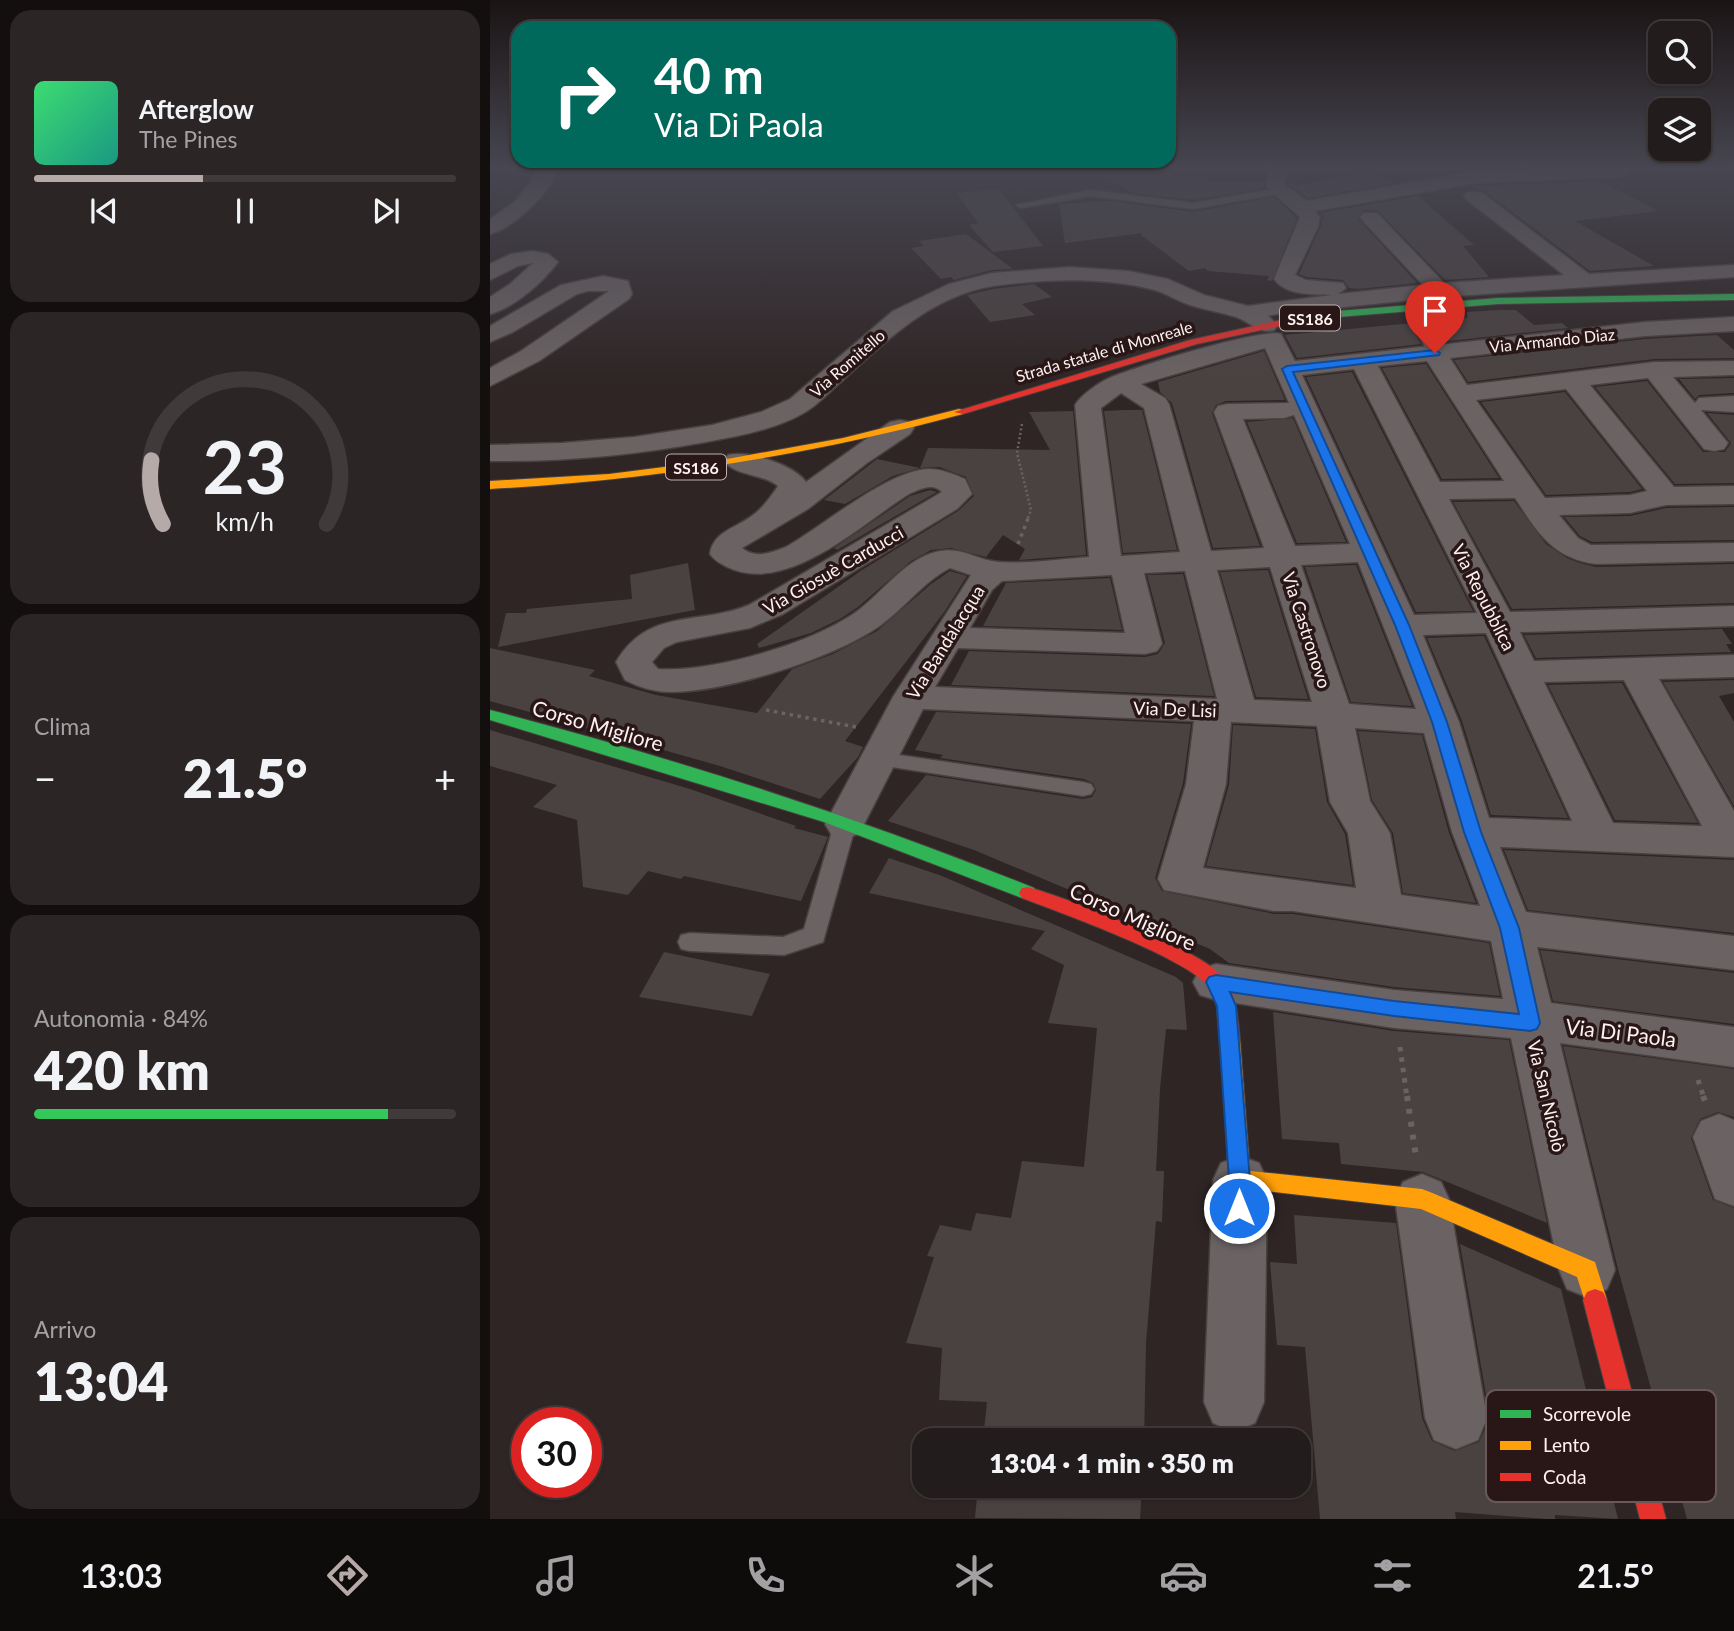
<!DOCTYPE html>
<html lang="it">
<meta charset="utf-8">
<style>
body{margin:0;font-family:Lato,sans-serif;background:#2b2525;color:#f1f3f6;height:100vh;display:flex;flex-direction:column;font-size:26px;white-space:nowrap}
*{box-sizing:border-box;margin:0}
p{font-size:23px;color:#a3a1a3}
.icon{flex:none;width:38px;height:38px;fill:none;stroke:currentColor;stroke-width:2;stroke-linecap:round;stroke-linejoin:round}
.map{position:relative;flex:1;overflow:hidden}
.drawer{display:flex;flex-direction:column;gap:10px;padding:10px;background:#130f0f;width:490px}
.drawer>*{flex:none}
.top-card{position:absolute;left:21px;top:21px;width:665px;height:147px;border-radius:21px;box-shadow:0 2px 5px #0004,0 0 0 2px #403a3b;background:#00695c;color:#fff;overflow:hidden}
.fabs{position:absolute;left:1158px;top:21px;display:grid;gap:14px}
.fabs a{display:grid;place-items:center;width:63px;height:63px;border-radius:14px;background:#231c1c;box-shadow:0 2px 5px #0004,0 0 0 2px #403a3b;font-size:35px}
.speed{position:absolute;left:21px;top:1407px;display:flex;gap:14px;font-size:35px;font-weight:700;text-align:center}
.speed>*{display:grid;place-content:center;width:91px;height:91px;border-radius:50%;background:#231c1c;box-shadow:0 2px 5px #0004,0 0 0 2px #403a3b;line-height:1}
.speed .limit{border:10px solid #d22;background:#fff;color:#111}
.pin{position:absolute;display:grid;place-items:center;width:60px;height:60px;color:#fff;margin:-72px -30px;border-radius:50% 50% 50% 0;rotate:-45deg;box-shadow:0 0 7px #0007}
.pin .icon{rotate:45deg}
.me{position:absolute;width:77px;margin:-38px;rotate:0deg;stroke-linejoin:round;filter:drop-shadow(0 0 5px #0008)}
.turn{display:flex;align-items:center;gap:24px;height:147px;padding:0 28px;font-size:32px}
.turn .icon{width:91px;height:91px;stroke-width:2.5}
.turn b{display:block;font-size:49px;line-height:60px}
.big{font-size:52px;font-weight:800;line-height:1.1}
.drawer .widget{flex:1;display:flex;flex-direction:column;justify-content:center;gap:10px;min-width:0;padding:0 24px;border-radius:21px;background:#2b2525}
.drawer .dial{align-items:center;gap:0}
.dial svg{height:182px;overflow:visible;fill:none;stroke:#403a3b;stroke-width:7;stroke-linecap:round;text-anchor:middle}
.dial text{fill:#f1f3f6;stroke:none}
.song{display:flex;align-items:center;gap:21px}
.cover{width:84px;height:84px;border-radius:10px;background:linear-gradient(135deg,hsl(140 70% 55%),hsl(170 70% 35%))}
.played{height:7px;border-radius:4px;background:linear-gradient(90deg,#b6aaa9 40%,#403a3b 40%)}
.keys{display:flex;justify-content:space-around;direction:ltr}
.heat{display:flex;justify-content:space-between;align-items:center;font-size:38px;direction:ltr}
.charge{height:10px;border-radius:5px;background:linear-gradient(90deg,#34c759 84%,#403a3b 0)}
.trip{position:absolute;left:422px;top:1428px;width:399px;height:70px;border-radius:21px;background:#231c1c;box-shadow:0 2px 5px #0004,0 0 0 2px #403a3b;font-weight:800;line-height:70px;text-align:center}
.menu{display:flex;height:112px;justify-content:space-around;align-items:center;background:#0e0b0b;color:#a3a1a3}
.menu .icon{width:49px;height:49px}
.menu .selected{color:#b6aaa9}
.menu b{font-size:32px;color:#f1f3f6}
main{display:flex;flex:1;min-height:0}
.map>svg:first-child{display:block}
.building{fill:#4a4241}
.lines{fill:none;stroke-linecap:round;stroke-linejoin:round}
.lane-casing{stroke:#494040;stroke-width:3}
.street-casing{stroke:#494040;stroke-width:3}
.fast-casing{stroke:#494040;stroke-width:2}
.slow-casing{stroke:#494040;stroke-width:2}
.jam-casing{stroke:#494040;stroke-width:2}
.path-far3{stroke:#6b6363;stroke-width:2.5;stroke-dasharray:2 2.5;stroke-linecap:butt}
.path-far2{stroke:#6b6363;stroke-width:3.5;stroke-dasharray:3.5 4.5;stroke-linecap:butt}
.path-far1{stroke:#6b6363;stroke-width:5;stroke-dasharray:4.5 6;stroke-linecap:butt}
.path{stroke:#6b6363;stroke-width:6;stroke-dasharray:5 8;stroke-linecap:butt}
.lane{fill:#6b6363;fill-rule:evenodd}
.street{fill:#6b6363;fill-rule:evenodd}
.fast{fill:#30b455;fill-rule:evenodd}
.slow{fill:#ff9f0a;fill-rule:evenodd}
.jam{fill:#e5322d;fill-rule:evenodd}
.route{fill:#1a73e8;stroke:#114b97;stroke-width:2}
.labels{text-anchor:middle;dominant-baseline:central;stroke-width:7;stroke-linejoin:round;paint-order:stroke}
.shield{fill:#291717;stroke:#beb0af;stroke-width:2}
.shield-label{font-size:16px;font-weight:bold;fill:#fef1f0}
.far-street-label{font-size:16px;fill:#fef1f0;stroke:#291717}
.street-label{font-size:18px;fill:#fef1f0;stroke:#291717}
.near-street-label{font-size:21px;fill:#fef1f0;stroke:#291717}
.key{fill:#291717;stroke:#695858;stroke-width:2}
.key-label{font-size:19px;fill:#fef1f0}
</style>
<main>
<section class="drawer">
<div class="widget">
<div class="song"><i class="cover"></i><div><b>Afterglow</b><p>The Pines</p></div></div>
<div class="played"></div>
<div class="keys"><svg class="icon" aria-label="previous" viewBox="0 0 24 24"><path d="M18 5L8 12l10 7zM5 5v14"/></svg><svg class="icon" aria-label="pause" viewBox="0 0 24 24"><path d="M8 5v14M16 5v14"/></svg><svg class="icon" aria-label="next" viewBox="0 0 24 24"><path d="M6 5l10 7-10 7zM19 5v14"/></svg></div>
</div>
<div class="widget dial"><svg viewBox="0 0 100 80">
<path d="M14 69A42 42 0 1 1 86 69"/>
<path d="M14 69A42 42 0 0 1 9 41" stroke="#b6aaa9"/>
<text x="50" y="56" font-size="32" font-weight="700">23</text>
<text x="50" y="72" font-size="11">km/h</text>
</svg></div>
<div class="widget"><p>Clima</p>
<div class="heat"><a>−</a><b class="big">21.5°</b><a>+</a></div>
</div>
<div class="widget"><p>Autonomia · 84%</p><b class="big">420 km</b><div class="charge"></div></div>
<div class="widget"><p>Arrivo</p><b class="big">13:04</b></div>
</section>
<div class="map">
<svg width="1244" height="1519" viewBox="0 0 1244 1519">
<rect width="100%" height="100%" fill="#2f2525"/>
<path class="building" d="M871 173 882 174 904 183 818 198 798 184 807 182 804 186Z
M613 177H717V182H774V188L703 200 644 193Z
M1109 181 1169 211 1085 221 1164 266 1100 271 993 190 982 186Z
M509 189 553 246 503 252 479 225 488 223 467 193Z
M928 196 984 245 973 246 999 277 955 280 887 210H873L868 219 927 283 868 289 859 288 853 280 817 277 809 274 830 228 833 218 830 213Z
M784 197 807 218 782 281 777 280 779 276 718 271 715 268 699 271 651 235 653 233 575 243 569 204 620 201 703 212Z
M476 234 523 269 502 270 464 280 461 277 451 279 421 248 434 246 429 241Z
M544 284 562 297 532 304 545 315 500 322 477 295 503 289Z
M1009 310H1026L1044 325 1072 323 1078 328 949 342 939 326 933 323 923 329 931 344 807 358 795 335 977 318V312Z
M1227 335 1244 350V358L1164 359 978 382 964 360 1155 339Z
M774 351 795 400 736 401 726 405 722 413 770 546 723 548 682 403 670 392 668 382Z
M936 364 1009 478 952 479 892 368Z
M862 372 983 611 926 612 816 377Z
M1244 378V393L1209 395 1205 399 1189 379Z
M1157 381 1213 452H1235L1241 443 1217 413 1244 415V483L1185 484 1105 387Z
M1075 392 1152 489 1140 492 1056 495 991 402Z
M635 410H652L687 550 633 553 614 411Z
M583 411 596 555 529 560 535 549 513 535 496 557 461 548 441 550 421 561 368 607 350 619 321 633 269 648 267 644 372 570 468 511 484 496 476 477 449 467 430 468 438 448 560 450 539 412Z
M803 418 856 542 807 543 757 422Z
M387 459 430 468 403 476 355 504 334 500Z
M440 490 447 492 347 550 344 548 420 496Z
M1024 501 1056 544 1077 558 1090 563 1106 567 1244 564V603L1022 609 963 502Z
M1244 507V540L1102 542 1090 536 1074 517 1140 516 1176 508Z
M198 563 205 610 8 647 16 613H36L37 609 142 599 140 575Z
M866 565 922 706 861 702 815 567Z
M778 570 818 699 766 697 730 572Z
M460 571 477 576 455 611 355 741 373 747 368 757 330 799 230 766 0 701V648L105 670 99 676 166 695 267 713 302 669 343 654 387 631 441 584Z
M693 574 724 696 461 685 479 651 655 657 668 654 675 643 657 575Z
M620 578 632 630 493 626 516 583Z
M1232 629 1242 644H1236L1241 652 1046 658 1034 635Z
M994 636 1078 818 1001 815 972 721 937 638Z
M1244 680V693L1229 696 1244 722V806L1173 682Z
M1132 683 1208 823 1125 820 1058 685Z
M446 712 701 724 693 783 665 878 672 891 784 914H803L999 943 1010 996 904 987 739 963 720 949 484 850 398 821 436 775 593 799 602 797 606 790 603 783 594 779 450 758 453 755 425 750Z
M743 725 825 729 837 802 855 834 863 885 716 866 739 785Z
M0 730 200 789 306 826 304 828 338 837 311 901 194 876 191 879 158 871 138 895 93 887 87 820 43 807 67 785 0 766Z
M868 731 932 735 959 833 986 903 913 893 903 833 882 800Z
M1014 850 1244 860V933L1038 910Z
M399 858 452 876 686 977 693 983 697 1030 676 1029 670 1089 666 1171H674L672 1222 666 1221 656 1343 654 1440H493L497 1402 449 1400 452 1348 416 1343 444 1257 437 1256 450 1225 481 1231 486 1213 521 1218 532 1161 594 1167 607 1028 558 1023 574 965 541 949 555 931 379 893Z
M1050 950 1244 973V1024L1063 1001Z
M174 952 280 974 262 1016 149 997Z
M783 1012 904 1031 1019 1040 1057 1223 933 1172 851 1164 849 1143 792 1139Z
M1073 1046 1244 1069V1117L1228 1112 1210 1119 1201 1138 1223 1200 1244 1208V1519H1197L1128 1269Z
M804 1215 906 1223 932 1418 942 1441 965 1451 989 1442 1000 1418 970 1244 1071 1289 1128 1519 1065 1515V1519H1057L965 1512 966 1519H830L815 1347 787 1345 780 1262 807 1264Z
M488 1486H652L650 1519 485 1518Z"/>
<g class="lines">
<defs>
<path id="lane" d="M790 188 795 191 794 193 703 209 600 196 531 208 526 205 600 190 703 203Z
M932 326 937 327 952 353 950 356H940L938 353 926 330Z
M389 752 593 782 601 784 604 789 601 794 593 796 382 764 379 759 382 754Z
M355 816 363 819 366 824 333 942 294 955 200 951 191 949 188 942 191 935 200 933 293 937 314 929 344 824 347 819Z"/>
<path id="street" d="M49 169H67C62 192 22 229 0 234V219L26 201Z
M780 169H800L796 174 795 185 817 201 986 171 1138 169 1140 172 1131 177 986 183 825 211 830 217 828 227 805 275 816 280 853 283 856 288 848 294 933 285 873 221 870 217 873 213H887L954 283 1074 275 977 200 974 196 977 192H991L1099 274 1244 265V277L951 297 787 314 778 316 788 325 784 330C767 334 761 322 746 317 731 312 715 310 700 305 687 301 675 292 661 289 612 277 553 279 503 286 441 296 397 340 353 380 341 390 330 403 317 411 288 429 249 436 216 442 144 455 73 462 0 461V445L72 443 144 437 222 425 271 412 300 399 403 311 459 284 502 273 579 267 638 271 678 279 714 295 758 306 842 295C822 294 797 296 784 279L810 217 776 187Z
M43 251 58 254 68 262C53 282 24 308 0 314V297L20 284 43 263 28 266 0 280V264L21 254Z
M113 276 138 281 142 294 139 299 49 361 0 386V368L31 351 119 291H98L87 294 23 332 0 342V326L71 285Z
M1244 317V331L1155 336 960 358 977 385 1164 362 1244 361V375L1183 377 1205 403 1209 398 1244 396V412L1211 410 1238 443 1234 449 1224 451 1214 449 1158 378 1100 385 1184 487 1244 486V504L1176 505 1140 513 1069 515 1088 538 1101 545 1244 543V561L1106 564C1062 558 1048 533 1025 498L959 499 1020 612 1244 606V626L1030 632 1044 661 1244 655V677L1169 679 1244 811V857L1010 847 1036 912 1244 936V970L1047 947 1061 1003 1244 1027V1067L1070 1043 1125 1270 1117 1289 1097 1297 1077 1289 1069 1270 1021 1038 904 1028 726 1000 710 995 703 982 710 969 726 964 904 990 1013 999 1001 941 803 911H784L674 890 668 879 696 784 704 721 433 709 369 834 355 838 341 834 335 824 403 697 481 575 460 568C431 583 412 612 385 629 340 659 236 692 181 692 165 692 150 688 135 680L126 662C159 607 208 626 259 605L452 492C443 482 430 489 419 494 371 524 297 596 237 567 230 563 225 561 220 554 223 531 247 528 263 515 272 509 282 495 288 486 274 474 245 476 234 461L238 455C259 450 304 465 316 482L400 422 410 420 420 422 424 428 420 434 377 463 318 509 252 548C265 559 281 553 296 547 333 526 398 470 439 469 451 469 464 474 475 479L482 494 467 509 293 614 260 628 187 642 174 648 162 662 168 669C222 673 328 642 370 609 393 591 414 562 442 553 470 544 484 560 509 562 538 564 570 559 599 557L585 405C592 394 611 381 624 376 650 366 770 328 791 334L805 361 1155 322ZM775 348 799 403 737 404 728 406 724 412 774 548 721 551 679 404 675 398 651 384ZM937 361 1014 481 950 482 888 366ZM864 369 987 613 924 615 812 375ZM1076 389 1157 491 1140 495 1055 498 986 400ZM631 393 654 408 690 552 631 556 611 408ZM804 415 860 544 805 546 753 419 794 418ZM868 562 926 709 859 704 811 565ZM780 567 822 702 764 700 727 570ZM695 571 727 699 445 687 468 648 655 654 667 651 672 644 654 573ZM622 575 635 633 480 628 502 590 512 581ZM996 633 1082 821 999 818 969 722 933 635ZM1134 680 1212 826 1123 823 1054 682ZM741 722 827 726 840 802 858 833 866 888 713 868 736 784ZM865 728 934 733 962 832 990 906 911 895 900 833 880 801Z
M1229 1114 1244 1120V1206L1225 1199 1203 1137 1211 1121Z
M750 1156 769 1163 777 1180 774 1402 765 1423 744 1432 723 1423 714 1402 723 1180 731 1163Z
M932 1174 951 1182 959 1199 997 1418 988 1440 966 1449 944 1440 935 1418 905 1199 913 1182Z"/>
<path id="fast" d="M1244 294V300L1008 304 848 317 843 314 848 311 1008 298Z
M0 710C184 758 368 817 544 888L547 893 544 898H532L334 822 0 720Z"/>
<path id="slow" d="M469 409 473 410V414C317 456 161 480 0 489V481L119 474 237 459 353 438Z
M740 1032 747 1034 750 1040 760 1171 932 1189 940 1192 1105 1262 1117 1300 1113 1308 1105 1311 1097 1308 1087 1277 931 1209 742 1187 739 1180 730 1040 733 1034Z"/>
<path id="jam" d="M848 311 853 314 851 316 800 324 707 344 473 414 464 412 700 340 800 318Z
M538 887C577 898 711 949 734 978 747 995 748 1020 750 1040L747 1046 740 1048 733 1046C724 1029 732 1005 720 988 698 958 571 913 532 898L529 893 532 888Z
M1105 1289 1113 1292 1117 1300 1176 1519H1150L1093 1300 1097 1292Z"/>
</defs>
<use href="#lane" class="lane-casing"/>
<use href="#street" class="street-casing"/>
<use href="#fast" class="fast-casing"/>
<use href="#slow" class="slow-casing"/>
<use href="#jam" class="jam-casing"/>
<path class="path-far3" d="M532 424 527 453 541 510 538 518"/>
<path class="path-far2" d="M528 544 539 516
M276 710 366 727"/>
<path class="path-far1" d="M910 1047 917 1098
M1208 1080 1214 1098"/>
<path class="path" d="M917 1096 926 1157
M1213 1096 1215 1101"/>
<use href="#lane" class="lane"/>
<use href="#street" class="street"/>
<use href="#fast" class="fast"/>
<use href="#slow" class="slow"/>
<use href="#jam" class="jam"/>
</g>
<linearGradient id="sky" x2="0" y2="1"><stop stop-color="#1a1414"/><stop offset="0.44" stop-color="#474651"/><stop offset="1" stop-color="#474651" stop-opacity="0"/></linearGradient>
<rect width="1244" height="381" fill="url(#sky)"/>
<path class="route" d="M945 350 950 353 949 355 803 372 919 625 957 722 991 832 1029 928 1050 1023 1047 1029 1040 1031 904 1016 740 992 746 1006 760 1180V1208L757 1215 749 1218 741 1215 738 1208 739 1180 727 1006 716 982 719 977 726 975 904 1001 1029 1014 1010 928 974 832 942 722 905 625 792 369 797 366Z"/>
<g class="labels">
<g class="shield">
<rect x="790" y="305.5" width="60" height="25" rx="5"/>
<rect x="176" y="454.5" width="60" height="25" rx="5"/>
</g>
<g class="shield-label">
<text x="820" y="318">SS186</text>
<text x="206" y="467">SS186</text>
</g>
<g class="far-street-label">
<text transform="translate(1062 340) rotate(-6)">Via Armando Diaz</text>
<text transform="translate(614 351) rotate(-16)">Strada statale di Monreale</text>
<text transform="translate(357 363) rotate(-41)">Via Romitello</text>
</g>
<g class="street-label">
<text transform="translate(343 570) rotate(-30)">Via Giosuè Carducci</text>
<text transform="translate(994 597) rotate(63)">Via Repubblica</text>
<text transform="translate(817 630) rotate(72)">Via Castronovo</text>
<text transform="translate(455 642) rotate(-58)">Via Bandalacqua</text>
<text transform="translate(685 709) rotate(2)">Via De Lisi</text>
<text transform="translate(1057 1096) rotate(77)">Via San Nicolò</text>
</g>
<g class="near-street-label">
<text transform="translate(108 725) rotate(16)">Corso Migliore</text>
<text transform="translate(643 916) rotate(24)">Corso Migliore</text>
<text transform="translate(1131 1032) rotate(7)">Via Di Paola</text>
</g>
</g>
<rect x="996" y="1390" width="230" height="112" rx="10" class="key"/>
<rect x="1010" y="1410" width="31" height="8" fill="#30b455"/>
<rect x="1010" y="1441" width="31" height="9" fill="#ff9f0a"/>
<rect x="1010" y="1473" width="31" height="8" fill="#e5322d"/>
<g class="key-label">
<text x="1053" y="1421">Scorrevole</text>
<text x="1053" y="1452">Lento</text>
<text x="1053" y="1484">Coda</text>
</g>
</svg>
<div class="fabs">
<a><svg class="icon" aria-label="search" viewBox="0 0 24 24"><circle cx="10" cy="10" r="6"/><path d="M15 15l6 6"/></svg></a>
<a><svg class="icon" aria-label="layers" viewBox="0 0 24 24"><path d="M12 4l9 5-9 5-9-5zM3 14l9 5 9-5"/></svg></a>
</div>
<div class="speed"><div class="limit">30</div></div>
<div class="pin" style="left:945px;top:353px;background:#d93025"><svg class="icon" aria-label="arrive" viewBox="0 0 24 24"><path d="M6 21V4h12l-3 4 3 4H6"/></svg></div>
<svg class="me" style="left:749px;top:1208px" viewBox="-20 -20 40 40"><circle r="17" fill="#1a73e8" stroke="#fff" stroke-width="3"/><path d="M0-11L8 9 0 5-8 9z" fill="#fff"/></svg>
<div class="trip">13:04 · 1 min · 350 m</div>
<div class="top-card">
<div class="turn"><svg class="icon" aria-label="right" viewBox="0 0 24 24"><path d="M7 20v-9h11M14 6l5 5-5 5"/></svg><div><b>40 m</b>Via Di Paola</div></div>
</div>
</div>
</main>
<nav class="menu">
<b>13:03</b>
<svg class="icon selected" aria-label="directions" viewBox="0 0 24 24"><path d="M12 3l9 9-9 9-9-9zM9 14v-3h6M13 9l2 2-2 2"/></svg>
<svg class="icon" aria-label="music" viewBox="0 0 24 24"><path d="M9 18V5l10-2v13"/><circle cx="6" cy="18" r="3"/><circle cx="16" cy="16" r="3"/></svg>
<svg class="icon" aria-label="phone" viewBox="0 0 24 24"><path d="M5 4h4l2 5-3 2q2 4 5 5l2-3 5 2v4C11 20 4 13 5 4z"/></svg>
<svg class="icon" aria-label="climate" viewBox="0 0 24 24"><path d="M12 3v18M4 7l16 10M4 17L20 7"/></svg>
<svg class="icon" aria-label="car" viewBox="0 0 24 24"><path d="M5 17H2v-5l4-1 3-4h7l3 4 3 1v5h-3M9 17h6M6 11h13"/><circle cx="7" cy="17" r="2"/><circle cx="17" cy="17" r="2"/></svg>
<svg class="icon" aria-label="filters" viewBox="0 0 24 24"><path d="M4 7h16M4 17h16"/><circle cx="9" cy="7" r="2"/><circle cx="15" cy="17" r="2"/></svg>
<b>21.5°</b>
</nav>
